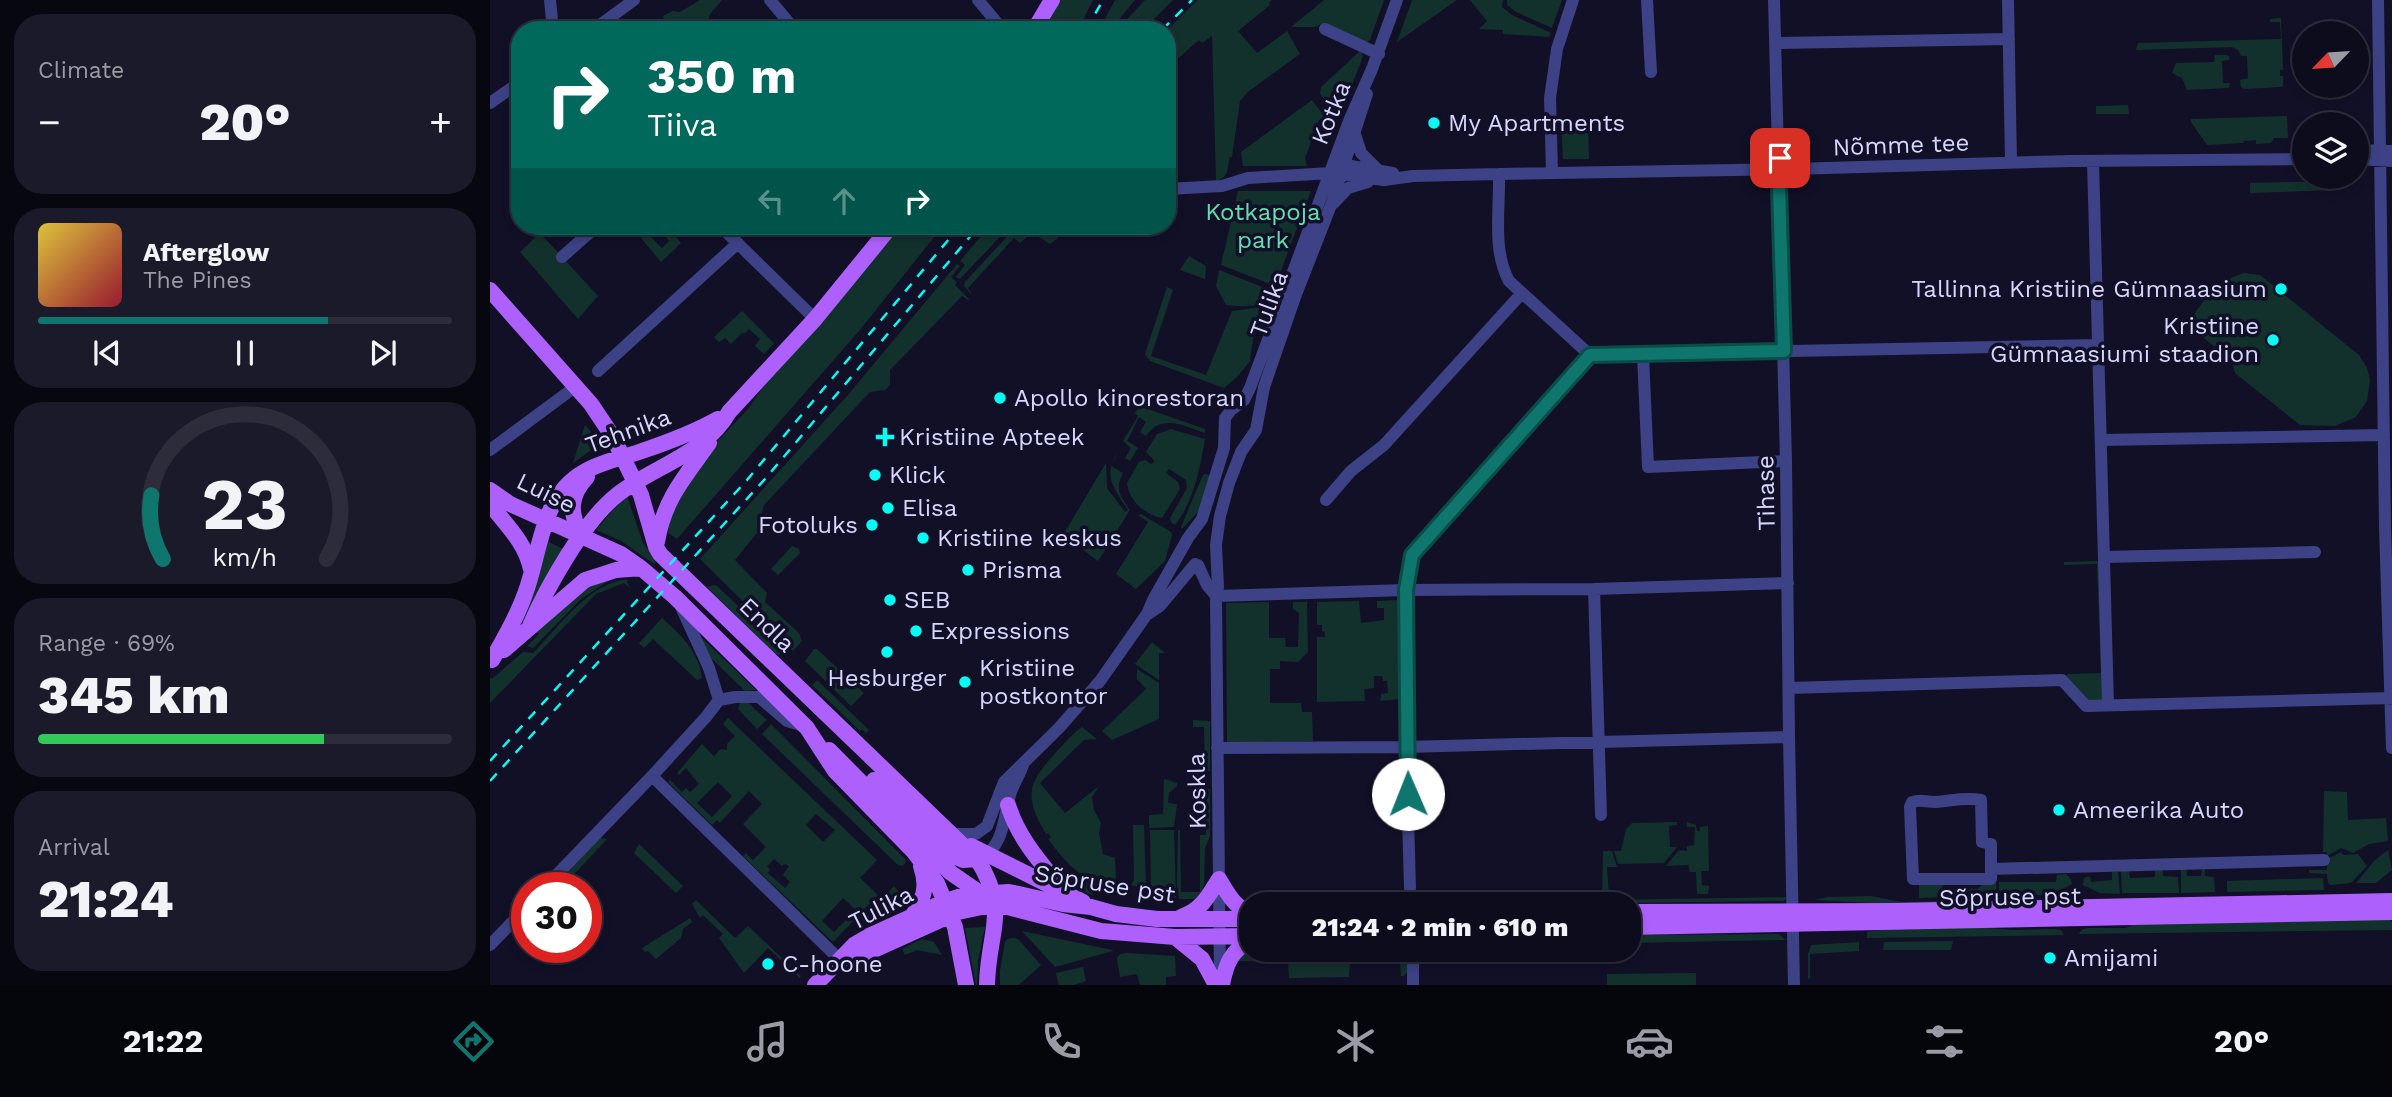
<!DOCTYPE html>
<meta charset="utf-8">
<style>
body{margin:0;font-family:"Work Sans",sans-serif;background:#1b1a2a;color:#f1f3f6;height:100vh;display:flex;flex-direction:column;font-size:26px;white-space:nowrap}
*{box-sizing:border-box;margin:0}
p{font-size:23px;color:#9a9ba4}
.icon{flex:none;width:38px;height:38px;fill:none;stroke:currentColor;stroke-width:2;stroke-linecap:round;stroke-linejoin:round}
.map{position:relative;flex:1;overflow:hidden}
.sheet{display:flex;flex-direction:column;gap:14px;padding:14px;background:#070710;width:490px}
.sheet>*{flex:none}
.top-card{position:absolute;left:21px;top:21px;width:665px;height:214px;border-radius:28px;box-shadow:0 4px 10px #0003,0 0 0 2px #2d2c3b;background:#00695c;color:#fff;overflow:hidden}
.needle{width:46px;rotate:245deg}
.fabs{position:absolute;left:1802px;top:21px;display:grid;gap:14px}
.fabs a{display:grid;place-items:center;width:77px;height:77px;border-radius:50%;background:#0d0c1d;box-shadow:0 4px 10px #0003,0 0 0 2px #2d2c3b;font-size:35px}
.speed{position:absolute;left:21px;top:872px;display:flex;gap:14px;font-size:35px;font-weight:700;text-align:center}
.speed>*{display:grid;place-content:center;width:91px;height:91px;border-radius:50%;background:#0d0c1d;box-shadow:0 4px 10px #0003,0 0 0 2px #2d2c3b;line-height:1}
.speed .limit{border:10px solid #d22;background:#fff;color:#111}
.pin{position:absolute;display:grid;place-items:center;width:60px;height:60px;color:#fff;margin:-30px;border-radius:14px;box-shadow:0 4px 10px #0006}
.me{position:absolute;width:77px;margin:-38px;rotate:359deg;stroke-linejoin:round;filter:drop-shadow(0 0 5px #0008)}
.turn{display:flex;align-items:center;gap:24px;height:147px;padding:0 21px;font-size:32px}
.turn .icon{width:91px;height:91px;stroke-width:2.5}
.turn b{display:block;font-size:49px;line-height:60px}
.lanes{display:flex;align-items:center;height:66px;padding:0 21px;background:#0003;justify-content:center;gap:35px;direction:ltr}
.lanes .off{opacity:.35}
.big{font-size:52px;font-weight:800;line-height:1.1}
.sheet .tile{flex:1;display:flex;flex-direction:column;justify-content:center;gap:10px;min-width:0;padding:0 24px;border-radius:28px;background:#1b1a2a}
.sheet .dial{align-items:center;gap:0}
.dial svg{height:182px;overflow:visible;fill:none;stroke:#2d2c3b;stroke-width:7;stroke-linecap:round;text-anchor:middle}
.dial text{fill:#f1f3f6;stroke:none}
.song{display:flex;align-items:center;gap:21px}
.cover{width:84px;height:84px;border-radius:10px;background:linear-gradient(135deg,hsl(50 70% 55%),hsl(350 70% 35%))}
.played{height:7px;border-radius:4px;background:linear-gradient(90deg,#0f766e 70%,#2d2c3b 70%)}
.keys{display:flex;justify-content:space-around;direction:ltr}
.heat{display:flex;justify-content:space-between;align-items:center;font-size:38px;direction:ltr}
.charge{height:10px;border-radius:5px;background:linear-gradient(90deg,#34c759 69%,#2d2c3b 0)}
.trip{position:absolute;left:749px;top:892px;width:402px;height:70px;border-radius:28px;background:#0d0c1d;box-shadow:0 4px 10px #0003,0 0 0 2px #2d2c3b;font-weight:800;line-height:70px;text-align:center}
.tab-bar{display:flex;height:112px;justify-content:space-around;align-items:center;background:#05050c;color:#9a9ba4}
.tab-bar .icon{width:49px;height:49px}
.tab-bar .current{color:#0f766e}
.tab-bar b{font-size:32px;color:#f1f3f6}
main{display:flex;flex:1;min-height:0}
.map>svg:first-child{display:block}
.green{fill:#13312c;fill-rule:evenodd}
.lines{fill:none;stroke-linecap:round;stroke-linejoin:round}
.minor{stroke:#3c4285;stroke-width:12}
.major{stroke:#ae60fc;stroke-width:16}
.rail{stroke:#06fbf4;stroke-width:2.5;stroke-dasharray:10 9;stroke-linecap:butt}
.route-casing{stroke:#0a4d48;stroke-width:18}
.route{stroke:#0f766e;stroke-width:12}
.poi-dot{fill:#06fbf4;stroke:#111027;stroke-width:2.5}
.labels{text-anchor:middle;dominant-baseline:central;stroke-width:7;stroke-linejoin:round;paint-order:stroke}
.street-label{font-size:24px;fill:#d7d7fe;stroke:#111027}
.poi-label{font-size:24px;fill:#d7d7fe;stroke:#111027;text-anchor:start}
.park-label{font-size:24px;fill:#63deb0;stroke:#111027}
</style>
<main>
<section class="sheet">
<div class="tile"><p>Climate</p>
<div class="heat"><a>−</a><b class="big">20°</b><a>+</a></div>
</div>
<div class="tile">
<div class="song"><i class="cover"></i><div><b>Afterglow</b><p>The Pines</p></div></div>
<div class="played"></div>
<div class="keys"><svg class="icon" aria-label="previous" viewBox="0 0 24 24"><path d="M18 5L8 12l10 7zM5 5v14"/></svg><svg class="icon" aria-label="pause" viewBox="0 0 24 24"><path d="M8 5v14M16 5v14"/></svg><svg class="icon" aria-label="next" viewBox="0 0 24 24"><path d="M6 5l10 7-10 7zM19 5v14"/></svg></div>
</div>
<div class="tile dial"><svg viewBox="0 0 100 80">
<path d="M14 69A42 42 0 1 1 86 69"/>
<path d="M14 69A42 42 0 0 1 9 41" stroke="#0f766e"/>
<text x="50" y="56" font-size="32" font-weight="700">23</text>
<text x="50" y="72" font-size="11">km/h</text>
</svg></div>
<div class="tile"><p>Range · 69%</p><b class="big">345 km</b><div class="charge"></div></div>
<div class="tile"><p>Arrival</p><b class="big">21:24</b></div>
</section>
<div class="map">
<svg width="1902" height="985" viewBox="0 0 1902 985">
<rect width="100%" height="100%" fill="#111027"/>
<path class="green" d="M210 0H232L220 14 217 25 221 30H178L173 16 183 11 190 12Z
M570 0H603L588 30H555Z
M625 0H645L620 30H609Z
M655 0H683L653 30H627Z
M708 0H782L779 3 780 5 748 31 767 53 797 31 810 54 759 91 750 101 742 157 739 158C738 169 738 178 726 181L722 36 712 43 709 40 677 68V30Z
M834 0H894L880 40 875 43 835 23 824 27H801Z
M922 0H967L907 42Z
M980 0H1013L1012 7 1022 15 1061 33 1059 37 1013 34V30L989 29 997 21Z
M1017 0H1072L1062 28 1026 12 1017 5Z
M1790 18 1791 19 1793 70H1790V76H1793V86L1790 87 1754 89 1751 87 1750 80 1758 78 1757 56H1751L1748 50 1742 47 1646 50 1648 43 1791 39 1790 22H1780V19Z
M870 51 873 56 851 114 847 115 830 94 831 87Z
M1725 55H1737L1740 58 1739 60 1732 61 1733 83H1740L1739 88 1697 90 1692 78 1682 73 1686 63 1724 62Z
M822 100 835 117 829 120 815 158 817 166H753L751 152Z
M1638 105 1639 114H1606V106H1608Z
M1797 116 1798 138H1784L1781 143 1766 144V140L1754 141 1753 143 1717 145 1701 122V119Z
M1071 119 1098 120 1099 159H1073Z
M1844 181V190L1760 193V183Z
M748 191H821L785 286 731 265Z
M410 226H453L369 331 187 539 178 533 181 516 212 458 258 409 277 381 338 314Z
M500 226H520L470 279 466 277 475 265 470 261Z
M527 226H554L568 238 560 244 547 236 537 237 530 243 524 238 478 288 482 295 474 286 475 282Z
M181 231 191 243 171 262 151 238 157 233 172 248 179 241 175 236Z
M50 233 108 296 88 319 30 252Z
M699 256 716 266 715 279 690 270Z
M467 264 470 266 461 277 467 282 465 285 479 299 478 300 472 296 400 370V385L395 390 380 392 274 505 271 516 274 524 245 560 277 593 275 602 309 633 312 641 303 651 210 559 357 396Z
M729 270 780 290 782 293 780 300C768 307 749 307 736 305L726 286Z
M1754 273 1770 275 1869 355 1877 368 1880 380 1877 401 1866 417 1845 426 1810 425 1745 373 1742 361 1697 324C1716 299 1722 283 1754 273Z
M677 287 683 290 661 356 716 375 742 311 772 307 775 310 764 332 760 361 747 377 734 388 660 361 655 354Z
M252 311 284 343 274 354 265 346 270 339 259 329 254 334 252 333 241 344 235 338 229 342 224 337Z
M649 406 715 429V433C694 426 671 413 656 436L650 432 656 422 649 417 637 441 648 448 640 461 635 458 641 448 633 441 648 416 645 413Z
M95 425 111 443 83 463Z
M681 429 715 439C710 468 704 501 685 525L681 522 680 518 697 488 696 480 679 469 676 473 688 482 690 489 672 518C654 514 639 501 637 483L649 462 655 460 661 464 664 462V460L656 452 667 434Z
M628 453 621 466 633 473C624 489 631 497 640 510L608 561 573 535 616 463 617 488 635 512 638 510C626 490 611 477 628 453Z
M716 474 721 476 709 511 692 529 691 527 713 475Z
M137 496 153 543 166 562 164 564 131 541 106 530 121 512Z
M651 514 681 532 682 535 675 561 646 589 626 574 658 522 648 515Z
M55 540 75 550 36 617 24 634Z
M302 546 309 549 310 553 288 575 281 569Z
M1607 561 1609 563 1615 700 1601 703 1573 678 1578 674 1611 673 1607 564 1574 565V562Z
M120 580 91 599 43 648 37 646 49 634 47 632 92 588Z
M131 580H138L137 582 141 589 134 583 106 594 0 703V677L2 679 33 652 43 653C69 627 94 589 131 580Z
M224 585 227 586 299 654 289 655 283 652 217 587Z
M908 600 910 699 890 701 891 694 898 693 897 681H893L892 676H884V688L874 689 875 701 827 702V637H835V632L832 631V625H827V602L869 601 871 623 894 620V608H887V601Z
M779 602V638H795L796 647H808L809 613 803 609V602H817L818 652 808 662 790 661V669H780V703H811L812 712H822L823 741 737 743 736 603Z
M172 618C191 635 209 652 212 678L207 680 163 639 154 648 149 643Z
M210 636 266 690 255 691 221 658Z
M662 642 675 653H669V680L645 664Z
M324 649H327L374 693 361 706 315 661Z
M647 669 669 683V719L622 740 612 731 656 689 647 679Z
M327 680 379 730 376 733 372 729 370 731 322 685Z
M256 701 277 720 267 729 248 709 250 703Z
M238 718 387 860 370 878 388 895 343 942 253 856 256 853 263 860 276 847 253 824 272 804 259 791 230 823 227 820 222 825 178 782 180 780 192 792 196 788 200 792 209 784 196 768 189 775 187 773 212 744 224 756 231 749 237 750V744L245 736 233 724ZM228 782 242 796 222 817 207 803ZM326 814 345 830 333 842 316 825ZM284 859 292 866 295 864 299 866 293 875 300 882 295 888 278 873 280 870 277 866ZM353 898 366 910 344 932 332 921Z
M703 720 720 721V771H718L715 763 714 727H703Z
M281 724 415 859 416 862 412 866 408 865 272 734Z
M592 727 607 739 594 740 550 783 575 813 609 786 602 797 604 810 611 823 609 833 613 854 625 858 626 881C597 890 574 860 558 839L561 837 558 833 556 834C532 794 539 782 568 750 576 742 583 733 592 727Z
M674 779 687 783V786L679 793 678 803 687 804 684 827 661 828 659 827V815L673 814Z
M716 788 720 789V836L715 848 714 885 707 899H689L687 885 688 830H690L691 892H710V835H716Z
M1834 791 1857 792 1858 820 1896 818 1898 841 1879 844 1863 853 1851 848 1837 856V852H1833Z
M1187 822V825L1179 826 1180 847H1187L1174 863 1128 864 1124 851H1131L1136 829 1142 823Z
M1197 822 1206 825 1207 831H1210V827L1218 826 1219 871H1211L1212 885 1219 886 1218 894H1207L1206 872H1200L1198 865 1176 866 1189 850 1197 851V846L1204 845 1205 827H1197Z
M643 825H654L656 889 641 885 644 880Z
M660 830H684L686 899 661 890Z
M110 838 117 839 72 887H64Z
M149 844 193 886 186 893 144 853Z
M1898 850 1902 870 1886 883H1866L1885 860Z
M1113 851H1122L1127 867H1117L1119 896H1112Z
M1851 852 1853 855 1868 854 1877 866 1861 883 1840 885 1838 883 1837 874 1819 873V870H1837V859Z
M1696 866 1697 876H1711L1712 869 1715 868V876L1724 877 1725 892 1691 893V867Z
M1673 869V876L1688 877 1689 893H1632L1631 871H1639L1640 878 1665 877V870Z
M573 871H579L610 890 602 895 583 886 568 872Z
M1622 872H1628L1630 894 1610 893 1593 885 1594 878 1600 876 1601 882 1622 880Z
M1576 874 1581 879 1582 884 1560 895 1509 896V882H1566L1567 875Z
M1833 878 1834 890 1737 892V881Z
M1429 882H1452L1453 890 1488 889 1494 882H1506L1507 895 1429 898Z
M404 886 418 902 417 906 384 922 379 914Z
M1381 896 1411 902 1504 900 1480 904H1401L1325 900 1337 897Z
M1297 897 1294 901H1284L1063 904V901Z
M206 900 245 938 258 926 311 976 310 978 278 948 254 973 229 938 233 934 213 915 210 918 202 904Z
M200 918 202 922 193 929 191 938 166 959 158 951 155 952 152 948Z
M1899 919 1902 922V930L1588 934 1593 929 1598 928H1635L1649 923Z
M495 927 488 961 487 985H486L475 928Z
M1484 927 1524 930 1565 929 1571 930 1574 935 1377 938V932L1404 928Z
M532 931 622 950 623 951 565 967Z
M1288 934 1296 940 1139 943V935Z
M523 938 528 939 551 965 529 985H510V971L515 942 517 939Z
M432 939 444 942 452 955 427 950 415 955 412 949Z
M1463 941 1461 950H1393L1394 942Z
M1369 942V951L1320 954V978L1318 979V954L1321 945Z
M909 951 916 961 918 971 914 976H911L910 959H860L859 977 799 978 798 961H748L753 955 794 953 798 956Z
M637 953 685 956 686 976 676 977V985H650L647 974 630 977 627 958 630 954Z
M593 967 596 981 584 985H569L566 973Z
M1206 973V985H1117V974Z"/>
<g class="lines">
<path class="minor" d="M60 0 63 30
M280 0 305 30
M488 0 513 30
M1157 0 1161 72
M1284 0 1296 461 1299 737 1304 985
M1518 0 1521 162
M1888 0 1895 528 1902 748
M835 29 889 54
M103 30 144 0
M1285 43 1519 39
M0 103 30 82
M865 134 871 153 889 171
M1867 150 1902 151
M1867 159 1902 161
M1603 161 1618 705
M855 165 903 173
M1062 173 1060 98 1067 49 1083 0
M1009 174C1010 208 1002 250 1019 281L1100 355 1608 345
M677 189 732 186 758 178 840 173 894 180 923 176 1009 174 1302 169 1581 161 1815 159
M844 203 858 188 878 182
M230 226 325 319
M72 257 107 226
M1153 355 1158 467 1296 461
M108 371 248 243
M1611 440 1894 435
M0 450 85 387
M836 500 861 471 894 445 1032 293
M1614 557 1825 552
M708 565 717 585 726 596
M1104 589 1111 815
M726 596 916 590 1104 589 1298 583
M191 607 219 668 229 700
M658 614 670 606 705 564
M1299 688 1572 680 1596 706 1902 698
M727 748 916 747 1299 737
M162 776 350 960
M461 834H486L497 826 514 782 569 728 610 681 657 614 663 600 698 538 712 519 734 448 735 418 741 410 754 400 760 388 859 121 882 69 907 0
M491 858C516 844 513 815 521 792 524 783 530 774 533 765
M1501 869V879H1423L1420 807 1422 802C1430 799 1436 802 1445 802 1461 801 1474 797 1491 800L1492 842 1501 844V869L1834 860
M55 887 162 776 216 717 229 700 245 697H269L297 721 314 726
M920 888 916 747V590L922 555 1100 355
M0 945 37 907
M730 978 726 596 728 587 726 545 730 516 739 483 751 452 766 430 774 387 805 297 841 205 877 94
M923 985V963L925 950"/>
<path class="major" d="M544 30 562 0
M0 290 101 404 123 437 151 495 166 547 170 554 487 859C520 911 498 931 497 985
M0 490 20 504 131 554 151 568 185 597 317 728 345 771 424 852 447 883 465 927 476 985
M0 504C17 526 35 542 41 569
M92 536C79 514 79 496 97 477
M167 542C174 499 195 477 219 443
M40 626C57 587 94 521 127 495 162 467 216 454 239 412L325 319 401 226
M14 650 95 580 126 570 151 568
M2 660C14 639 27 617 35 594 51 552 50 497 94 472 110 462 131 458 149 452 176 443 203 433 228 419
M339 750 461 873 506 904 611 931 685 937 761 936
M384 780 459 854 473 860 487 859
M518 805C528 838 551 863 572 889
M481 846 593 902
M1139 912 1404 911 1902 901
M422 916C434 900 438 886 431 866
M691 917C712 910 718 896 729 879 738 894 744 907 761 913
M1139 927 1902 912
M685 937 712 959 726 985
M351 959 375 954 468 912 506 904
M325 985 364 945 381 935 456 901 474 895 519 892 573 904 601 907 626 914 667 919H761
M732 985C736 964 741 950 761 941"/>
<path class="rail" d="M596 30 613 0
M672 30 702 0
M0 761 257 480 470 226
M0 781 275 479 489 226"/>
</g>
<g class="lines">
<defs>
<path id="route" d="M918 794 916 590 922 555 1100 355 1294 351 1289 187 1290 158"/>
</defs>
<use href="#route" class="route-casing"/>
<use href="#route" class="route"/>
</g>
<g class="poi-dot">
<circle cx="944" cy="123" r="7"/>
<circle cx="1791" cy="289" r="7"/>
<circle cx="1783" cy="340" r="7"/>
<circle cx="510" cy="398" r="7"/>
<path d="M391.5 426.5h7v7h7v7h-7v7h-7v-7h-7v-7h7z"/>
<circle cx="385" cy="475" r="7"/>
<circle cx="398" cy="508" r="7"/>
<circle cx="382" cy="525" r="7"/>
<circle cx="433" cy="538" r="7"/>
<circle cx="478" cy="570" r="7"/>
<circle cx="400" cy="600" r="7"/>
<circle cx="426" cy="631" r="7"/>
<circle cx="397" cy="652" r="7"/>
<circle cx="475" cy="682" r="7"/>
<circle cx="1569" cy="810" r="7"/>
<circle cx="1560" cy="958" r="7"/>
<circle cx="278" cy="964" r="7"/>
</g>
<g class="labels">
<g class="street-label">
<text transform="translate(841 113) rotate(-68)">Kotka</text>
<text transform="translate(1411 145) rotate(-2)">Nõmme tee</text>
<text transform="translate(779 304) rotate(-70)">Tulika</text>
<text transform="translate(138 431) rotate(-20)">Tehnika</text>
<text transform="translate(56 493) rotate(26)">Luise</text>
<text transform="translate(1276 493) rotate(-91)">Tihase</text>
<text transform="translate(277 625) rotate(44)">Endla</text>
<text transform="translate(707 791) rotate(-91)">Koskla</text>
<text transform="translate(615 884) rotate(9)">Sõpruse pst</text>
<text transform="translate(1520 897) rotate(-1)">Sõpruse pst</text>
<text transform="translate(391 908) rotate(-27)">Tulika</text>
</g>
<g class="poi-label">
<text x="958" y="123">My Apartments</text>
<text x="1777" y="289" text-anchor="end">Tallinna Kristiine Gümnaasium</text>
<text x="1769" y="326" text-anchor="end">Kristiine<tspan x="1769" dy="28">Gümnaasiumi staadion</tspan></text>
<text x="524" y="398">Apollo kinorestoran</text>
<text x="409" y="437">Kristiine Apteek</text>
<text x="399" y="475">Klick</text>
<text x="412" y="508">Elisa</text>
<text x="368" y="525" text-anchor="end">Fotoluks</text>
<text x="447" y="538">Kristiine keskus</text>
<text x="492" y="570">Prisma</text>
<text x="414" y="600">SEB</text>
<text x="440" y="631">Expressions</text>
<text x="489" y="668">Kristiine<tspan x="489" dy="28">postkontor</tspan></text>
<text x="397" y="678" text-anchor="middle">Hesburger</text>
<text x="1583" y="810">Ameerika Auto</text>
<text x="1574" y="958">Amijami</text>
<text x="292" y="964">C-hoone</text>
</g>
<g class="park-label">
<text x="773" y="212">Kotkapoja<tspan x="773" dy="28">park</tspan></text>
</g>
</g>
</svg>
<div class="fabs">
<a><svg class="needle" viewBox="-14 -14 28 28"><path d="M0-13l5 13h-10z" fill="#e53935"/><path d="M0 13l5-13h-10z" fill="#9a9ba4"/></svg></a>
<a><svg class="icon" aria-label="layers" viewBox="0 0 24 24"><path d="M12 4l9 5-9 5-9-5zM3 14l9 5 9-5"/></svg></a>
</div>
<div class="speed"><div class="limit">30</div></div>
<div class="pin" style="left:1290px;top:158px;background:#d93025"><svg class="icon" aria-label="arrive" viewBox="0 0 24 24"><path d="M6 21V4h12l-3 4 3 4H6"/></svg></div>
<svg class="me" style="left:918px;top:794px" viewBox="-20 -20 40 40"><circle r="19" fill="#fff"/><path d="M0-13L10 11 0 6-10 11z" fill="#0f766e"/></svg>
<div class="trip">21:24 · 2 min · 610 m</div>
<div class="top-card">
<div class="turn"><svg class="icon" aria-label="right" viewBox="0 0 24 24"><path d="M7 20v-9h11M14 6l5 5-5 5"/></svg><div><b>350 m</b>Tiiva</div></div>
<div class="lanes"><svg class="icon off" aria-label="left" viewBox="0 0 24 24"><path d="M17 20v-9H6M10 6l-5 5 5 5"/></svg><svg class="icon off" aria-label="ahead" viewBox="0 0 24 24"><path d="M12 20V5M6 11l6-6 6 6"/></svg><svg class="icon" aria-label="right" viewBox="0 0 24 24"><path d="M7 20v-9h11M14 6l5 5-5 5"/></svg></div>
</div>
</div>
</main>
<nav class="tab-bar">
<b>21:22</b>
<svg class="icon current" aria-label="directions" viewBox="0 0 24 24"><path d="M12 3l9 9-9 9-9-9zM9 14v-3h6M13 9l2 2-2 2"/></svg>
<svg class="icon" aria-label="music" viewBox="0 0 24 24"><path d="M9 18V5l10-2v13"/><circle cx="6" cy="18" r="3"/><circle cx="16" cy="16" r="3"/></svg>
<svg class="icon" aria-label="phone" viewBox="0 0 24 24"><path d="M5 4h4l2 5-3 2q2 4 5 5l2-3 5 2v4C11 20 4 13 5 4z"/></svg>
<svg class="icon" aria-label="climate" viewBox="0 0 24 24"><path d="M12 3v18M4 7l16 10M4 17L20 7"/></svg>
<svg class="icon" aria-label="car" viewBox="0 0 24 24"><path d="M5 17H2v-5l4-1 3-4h7l3 4 3 1v5h-3M9 17h6M6 11h13"/><circle cx="7" cy="17" r="2"/><circle cx="17" cy="17" r="2"/></svg>
<svg class="icon" aria-label="filters" viewBox="0 0 24 24"><path d="M4 7h16M4 17h16"/><circle cx="9" cy="7" r="2"/><circle cx="15" cy="17" r="2"/></svg>
<b>20°</b>
</nav>
